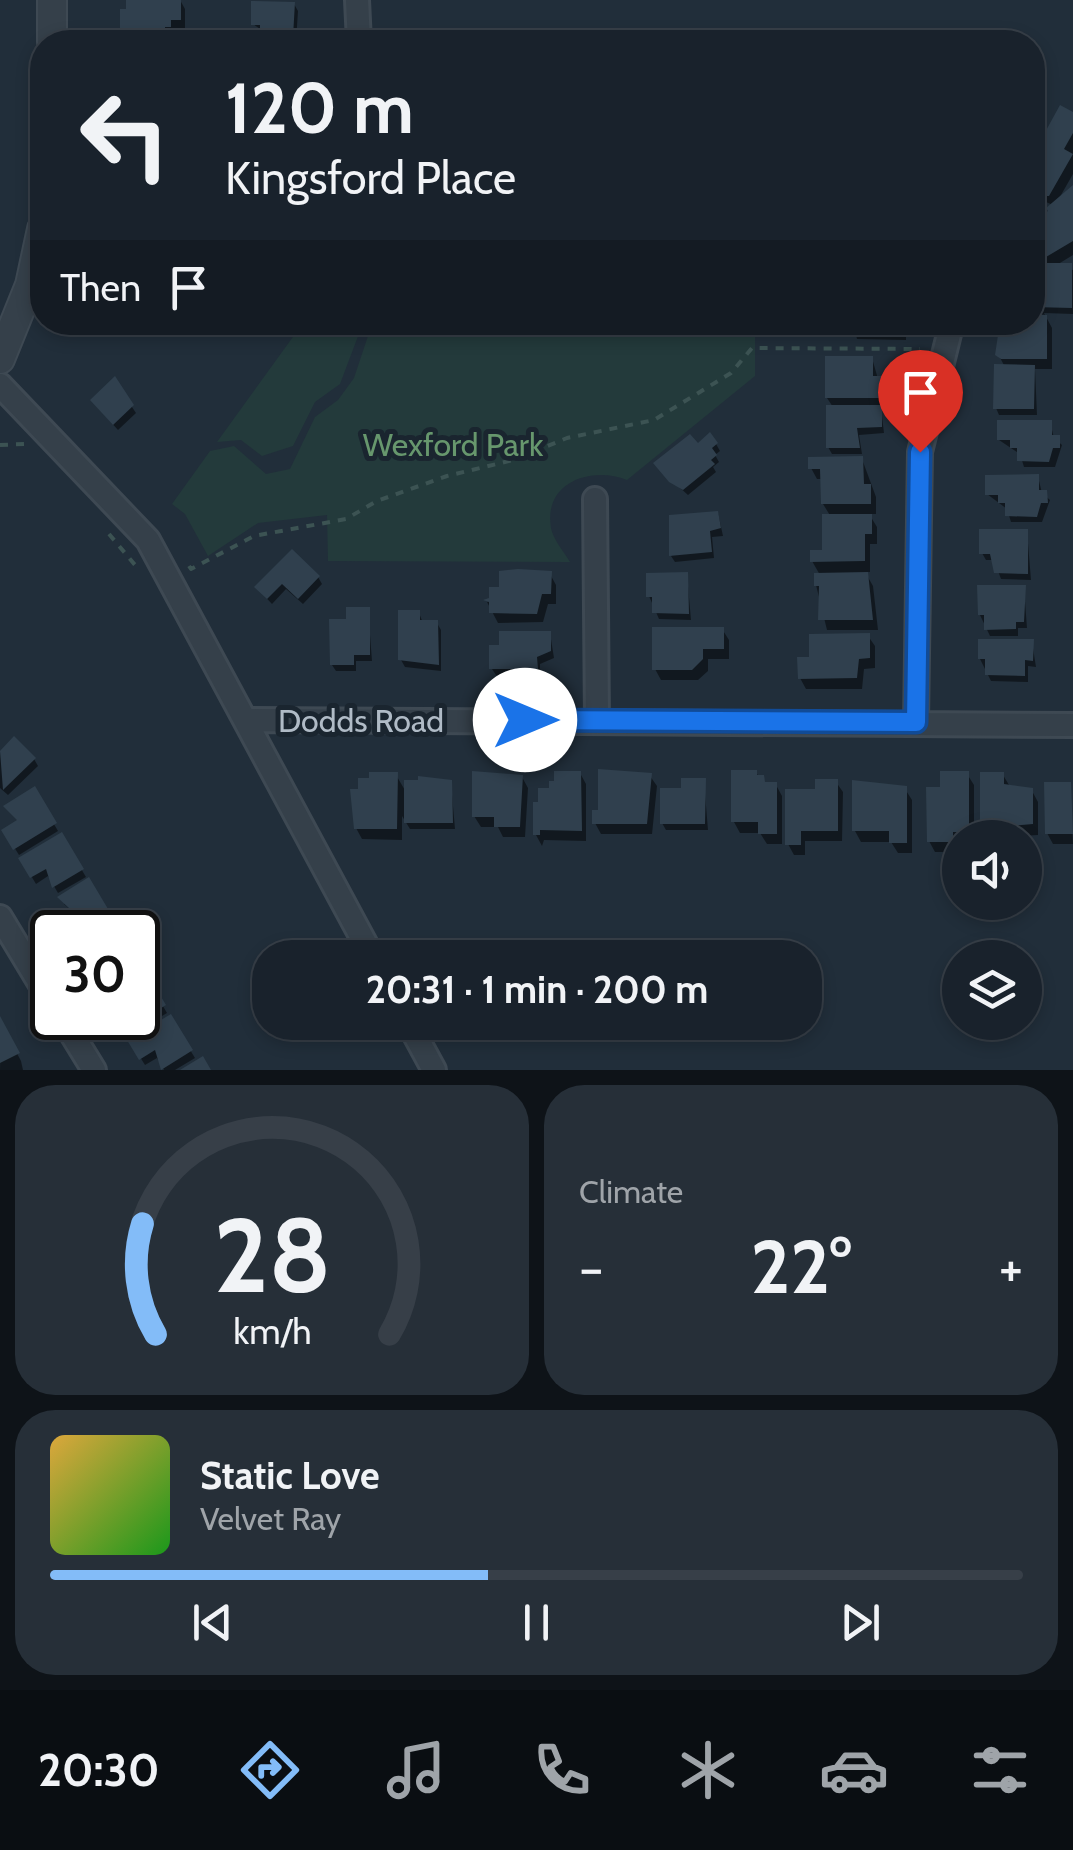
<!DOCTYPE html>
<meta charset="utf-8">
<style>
body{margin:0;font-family:Cabin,sans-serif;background:#262f38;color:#f1f3f6;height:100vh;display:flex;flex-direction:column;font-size:38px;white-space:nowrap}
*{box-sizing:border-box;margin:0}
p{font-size:32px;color:#9fa4a9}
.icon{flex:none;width:55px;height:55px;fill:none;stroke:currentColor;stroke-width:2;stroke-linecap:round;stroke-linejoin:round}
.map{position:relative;height:1070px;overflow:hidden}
.drawer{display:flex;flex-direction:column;gap:15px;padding:15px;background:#0e1318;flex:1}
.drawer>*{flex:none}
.banner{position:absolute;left:30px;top:30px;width:1015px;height:305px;border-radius:40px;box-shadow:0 5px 15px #0003,0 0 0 2px #373f48;background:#19222c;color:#f1f3f6;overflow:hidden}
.tools{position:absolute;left:942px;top:820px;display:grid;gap:20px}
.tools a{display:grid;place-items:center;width:100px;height:100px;border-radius:50%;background:#19222c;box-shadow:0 5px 15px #0003,0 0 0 2px #373f48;font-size:50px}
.speed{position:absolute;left:30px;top:910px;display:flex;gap:20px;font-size:50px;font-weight:700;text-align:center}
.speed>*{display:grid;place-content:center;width:130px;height:130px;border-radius:50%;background:#19222c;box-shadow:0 5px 15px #0003,0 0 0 2px #373f48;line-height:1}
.speed .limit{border:5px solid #111;border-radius:15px;background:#fff;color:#111}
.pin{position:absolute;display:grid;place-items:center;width:85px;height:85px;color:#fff;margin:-102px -42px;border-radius:50% 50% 50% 0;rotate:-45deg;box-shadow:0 0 10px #0007}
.pin .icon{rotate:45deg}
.me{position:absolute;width:110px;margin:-55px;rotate:90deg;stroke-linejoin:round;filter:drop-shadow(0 0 8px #0008)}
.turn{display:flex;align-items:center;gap:35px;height:210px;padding:0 30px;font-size:45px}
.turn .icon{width:130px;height:130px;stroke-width:2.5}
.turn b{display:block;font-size:70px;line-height:85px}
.then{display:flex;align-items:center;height:95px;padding:0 30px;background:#0003;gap:20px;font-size:38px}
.big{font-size:75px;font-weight:700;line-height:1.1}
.drawer .card{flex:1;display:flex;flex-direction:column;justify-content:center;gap:15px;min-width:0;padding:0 35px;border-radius:40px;background:#262f38}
.drawer .dial{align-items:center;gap:0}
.dial svg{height:260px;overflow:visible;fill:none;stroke:#373f48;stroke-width:7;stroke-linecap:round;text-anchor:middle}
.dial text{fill:#f1f3f6;stroke:none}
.song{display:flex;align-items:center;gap:30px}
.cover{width:120px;height:120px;border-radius:15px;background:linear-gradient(135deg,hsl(40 70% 55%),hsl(120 70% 35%))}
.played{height:10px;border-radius:5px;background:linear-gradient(90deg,#83bcf8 45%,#373f48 45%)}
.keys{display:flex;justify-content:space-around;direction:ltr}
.heat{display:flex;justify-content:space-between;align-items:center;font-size:55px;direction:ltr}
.drawer .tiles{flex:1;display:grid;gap:15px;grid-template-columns:1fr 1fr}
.card:last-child{grid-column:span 2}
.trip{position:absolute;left:252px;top:940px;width:570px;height:100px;border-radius:40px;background:#19222c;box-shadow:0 5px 15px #0003,0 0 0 2px #373f48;font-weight:700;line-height:100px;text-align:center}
.menu{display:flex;height:160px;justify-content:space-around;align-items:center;background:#0a0e12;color:#9fa4a9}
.menu .icon{width:70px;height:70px}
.menu .active{color:#83bcf8}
.menu b{font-size:45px;color:#f1f3f6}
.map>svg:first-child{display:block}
.green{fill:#233a3b}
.shadow{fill:#0007}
.building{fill:#30404e}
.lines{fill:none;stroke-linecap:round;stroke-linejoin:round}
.minor-casing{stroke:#3e4953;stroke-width:28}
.tertiary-casing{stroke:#3e4953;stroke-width:32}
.path{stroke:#3c5353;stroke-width:4;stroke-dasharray:8 8;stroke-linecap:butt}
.minor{stroke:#35404a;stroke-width:22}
.tertiary{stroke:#35404a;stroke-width:28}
.route-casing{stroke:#114b97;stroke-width:25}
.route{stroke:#1a73e8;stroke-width:18}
.labels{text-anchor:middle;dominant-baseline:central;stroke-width:10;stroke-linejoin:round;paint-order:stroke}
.park-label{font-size:32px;fill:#67976d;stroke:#1a252f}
.street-label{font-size:32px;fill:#b0bbc6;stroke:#1a252f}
</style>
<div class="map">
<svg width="1073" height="1070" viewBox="0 0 1073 1070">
<rect width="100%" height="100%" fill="#212e3a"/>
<path class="green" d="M303 323H363L340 384 315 402 293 446 262 456 241 440 217 442Z
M471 323H755V376L627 480C593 466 543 481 551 528 553 539 564 552 570 562L328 561 327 515 258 523 208 556 185 514 172 504 210 451 234 446 266 474 290 469 315 417 338 400 354 378 370 330 382 323Z"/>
<path class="shadow" d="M128 0H180L185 9V30H176L170 42H126L122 37Z
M294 4 298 11 296 42H266L263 31 253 24Z
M1073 115V174L1057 202 1073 190V255L1055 266 1073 270V314L1044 313 1052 328V369H1035L1037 415H999L996 408 1005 367 998 354 1040 317 1034 307 1047 276V265L1032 241 1048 225 1053 205 1032 196V138L1040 148Z
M853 322 906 323V340L857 339Z
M872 358 878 379H883L890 389V408H881L884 433 859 435 862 454H832L828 447 833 407 827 398Z
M114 380 136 413 118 430 97 407Z
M1050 422 1054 438 1062 445 1055 467H1024L1020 454 999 440Z
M716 444 720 451 715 455 719 462 713 467 716 472 688 495 660 470 697 446Z
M862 459 876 497V514H869L877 527V544H870V572H865L873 586 878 630H827L816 585 820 575 812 561 825 552 831 517 823 504V479H817L811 468Z
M1038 477 1042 493 1050 500 1042 522H1011L1007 509 987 494Z
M718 513 723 536 712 537 714 558 675 562 671 556Z
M1027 531 1031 580 1001 579 994 560H986L982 553Z
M550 574 556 585V604H548L543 622 498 623 487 602Z
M687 575 691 620 659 619 649 596Z
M318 577 322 584 303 604 286 589 272 604 257 588Z
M1024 588 1027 628H1018V636H990L980 615Z
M368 609 372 661H356V671H336L332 665 348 622Z
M419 613 423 623H437L441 630V671L405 667 401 660Z
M722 629 729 640V659H708V671L698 680H661L655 669Z
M550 633 554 658 540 664V675H496L492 669Z
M868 636 875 646V668L864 669 862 689H806L800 678 812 660Z
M1032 642 1036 667 1028 666V682L991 681 980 659Z
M0 752 34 759 38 766 8 795 0 788Z
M580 773 586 784V841L544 840 542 846 536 835 551 790Z
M756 773 767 785H776L782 796V844H767L760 833H740L734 822Z
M967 774 974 785V838H960L958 852H935L929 841 943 790Z
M396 775 406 792V782L442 779 451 783 455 829H410L402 816V840L362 839 356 828Z
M982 775H1003L1009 785 1032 791 1038 802V835L987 838 982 829Z
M650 776 657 786 652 834H601L595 823Z
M522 777 528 788 525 837H503L498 827H481L474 816Z
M704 781 708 830H666L662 823Z
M836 782 843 792 842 841H805V855H794L788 844 817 791Z
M1070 784 1073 844H1053L1047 833Z
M905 789 912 800V853H898L891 842H861L855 831Z
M34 790 58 831 19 855 4 831 19 822Z
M61 835 86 877 58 893 48 876 36 884 21 859Z
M88 881 113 922 95 932H65L59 922 74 913 64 904Z
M143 972 167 1013 127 1037 116 1018H138V975Z
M170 1017 195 1058 175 1070H164L157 1058 145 1065 130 1041Z
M1 1023 21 1061 23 1070H0Z"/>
<path class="building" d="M126 0H181V20H171V27H165V37H120V9H126Z
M251 1 295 2 293 37H260V25H251Z
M1060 105 1073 112V133L1064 149 1073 154 1049 196H1040L1032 191V156Z
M1073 185V241L1041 260 1032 246V231L1045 224 1040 216 1048 211 1046 208Z
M1044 263H1072V308L1032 307V273H1044Z
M1032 314 1047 315V359H1001L995 355 1000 322H1032Z
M850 322H903V334L850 333Z
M825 356H873V376H885V398H825Z
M994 364 1035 365 1034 409H993Z
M115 376 134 405 113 425 90 400Z
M826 405H882V427L857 428 860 448H826Z
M997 420H1052V435H1060V448H1053L1049 462 1017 461V448H1010V440H997Z
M710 432 718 443 712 448 717 455 711 460 715 464 683 490 669 482 653 463 690 434 698 443Z
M863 456 864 484H871V504H821L820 469H808V457Z
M1039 474V490H1047L1048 503H1041L1037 517 1005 516V503H998V495H985V475Z
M718 511 721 528 710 531 712 552 669 556V515Z
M822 514H872V534H865V561L810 562V550H822Z
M979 529H1028V574L994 573 990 554H979Z
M292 549 320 576 298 599 282 584 267 599 254 587Z
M518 569 552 571 551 594H542L537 614 489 613V602L483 600 489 598V587H499V571Z
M688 572 689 614 652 613V597H646V573Z
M868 572 873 620H818L819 586H814V573Z
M977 585H1026L1024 622H1016V629L984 630V615H978Z
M346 607H370V655H354V665H330L329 619H346Z
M398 610H420V620H438L439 665 398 660Z
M652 627H724V649H703V659L692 670H652Z
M499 631H551V651L537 657 538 669H489V645H499Z
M870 633V658L859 659 857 678 798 679 797 657H809V634Z
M978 639H1034L1033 661 1025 660V676L985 675V659H978Z
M14 736 36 758 3 790 0 751Z
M598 769 652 773 647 824H592V810H598Z
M731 770H757V775H764L765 782H777V834H758V822H731Z
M472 771 523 775 520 827H494V817H472Z
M554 771H581L582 831 540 830V835H533V802H538V788H549V781H554Z
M940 771H969V832H953V842H927L926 787H940Z
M369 772H398L397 829H354L350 789H358V778H369Z
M980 772H1004V784L1033 788V824L980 829Z
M418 776 452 780 453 823H404V780H418Z
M681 778H706L705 824H660V788H681Z
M815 779H838V831H801V845H785V789H815Z
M852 780 907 786V843H889V831H852Z
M1044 782H1071L1073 834H1045Z
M35 786 57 823 13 850 1 830 17 820 3 806Z
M62 832 84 869 52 888 46 869 30 878 18 858Z
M89 877 111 914 81 932H62L55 921 72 911 57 897Z
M144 968 166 1005 122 1032 113 1018H138V972Z
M171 1014 193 1050 161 1070 155 1050 139 1060 127 1040Z
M0 1016 20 1053 0 1063Z
M203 1056 211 1070H180Z"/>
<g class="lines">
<defs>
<path id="minor" d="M357 0 359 42
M0 385 148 540 373 958
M595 499 597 720
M248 720 1073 725
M916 722 920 452 952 322
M0 917 52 1003
M62 1018 94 1070
M408 1022 434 1070"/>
<path id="tertiary" d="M52 42V0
M0 359 30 285 42 229"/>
</defs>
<use href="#minor" class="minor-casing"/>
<use href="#tertiary" class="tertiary-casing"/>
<path class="path" d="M0 445 25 444
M109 534 135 565
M189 566 191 569 254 536 346 519 377 501 447 476 513 460 567 438 654 420 731 373 752 348 920 349"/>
<use href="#minor" class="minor"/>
<use href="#tertiary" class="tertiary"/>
</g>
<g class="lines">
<defs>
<path id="route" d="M525 720 916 722 920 452"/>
</defs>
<use href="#route" class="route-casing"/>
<use href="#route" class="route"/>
</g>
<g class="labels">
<g class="park-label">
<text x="453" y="444">Wexford Park</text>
</g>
<g class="street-label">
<text x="361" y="720">Dodds Road</text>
</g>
</g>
</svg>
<div class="tools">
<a><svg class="icon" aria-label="sound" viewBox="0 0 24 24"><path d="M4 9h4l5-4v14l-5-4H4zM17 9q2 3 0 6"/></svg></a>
<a><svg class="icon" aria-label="layers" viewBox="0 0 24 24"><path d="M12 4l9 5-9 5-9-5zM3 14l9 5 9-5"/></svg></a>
</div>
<div class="speed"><div class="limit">30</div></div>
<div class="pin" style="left:920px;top:452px;background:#d93025"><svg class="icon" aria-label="arrive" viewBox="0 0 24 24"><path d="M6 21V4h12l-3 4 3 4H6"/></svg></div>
<svg class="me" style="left:525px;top:720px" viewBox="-20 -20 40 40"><circle r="19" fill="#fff"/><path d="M0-13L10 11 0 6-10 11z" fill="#1a73e8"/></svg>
<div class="trip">20:31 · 1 min · 200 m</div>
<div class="banner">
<div class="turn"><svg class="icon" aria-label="left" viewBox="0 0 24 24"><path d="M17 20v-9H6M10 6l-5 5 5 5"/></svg><div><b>120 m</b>Kingsford Place</div></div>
<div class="then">Then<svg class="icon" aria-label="arrive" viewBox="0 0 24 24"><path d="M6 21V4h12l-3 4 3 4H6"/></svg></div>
</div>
</div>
<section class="drawer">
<div class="tiles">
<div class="card dial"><svg viewBox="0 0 100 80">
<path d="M14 69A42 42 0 1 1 86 69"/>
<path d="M14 69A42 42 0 0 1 10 35" stroke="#83bcf8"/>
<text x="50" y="56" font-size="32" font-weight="700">28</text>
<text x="50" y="72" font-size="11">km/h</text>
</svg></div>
<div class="card"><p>Climate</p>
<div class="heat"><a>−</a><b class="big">22°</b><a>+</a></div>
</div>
<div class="card">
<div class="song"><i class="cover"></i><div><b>Static Love</b><p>Velvet Ray</p></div></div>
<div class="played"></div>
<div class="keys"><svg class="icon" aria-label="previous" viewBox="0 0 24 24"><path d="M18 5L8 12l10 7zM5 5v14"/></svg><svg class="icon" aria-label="pause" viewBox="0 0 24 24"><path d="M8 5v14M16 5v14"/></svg><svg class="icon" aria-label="next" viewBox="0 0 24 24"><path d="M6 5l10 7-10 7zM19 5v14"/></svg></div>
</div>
</div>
</section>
<nav class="menu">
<b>20:30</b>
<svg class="icon active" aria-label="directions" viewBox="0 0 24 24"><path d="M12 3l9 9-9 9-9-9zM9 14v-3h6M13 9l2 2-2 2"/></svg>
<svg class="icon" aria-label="music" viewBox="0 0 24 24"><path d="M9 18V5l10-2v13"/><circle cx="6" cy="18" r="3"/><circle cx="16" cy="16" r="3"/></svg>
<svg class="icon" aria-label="phone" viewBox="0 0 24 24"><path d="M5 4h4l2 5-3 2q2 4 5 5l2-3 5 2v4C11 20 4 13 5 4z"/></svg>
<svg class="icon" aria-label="climate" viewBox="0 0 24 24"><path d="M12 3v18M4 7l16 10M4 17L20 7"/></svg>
<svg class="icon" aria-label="car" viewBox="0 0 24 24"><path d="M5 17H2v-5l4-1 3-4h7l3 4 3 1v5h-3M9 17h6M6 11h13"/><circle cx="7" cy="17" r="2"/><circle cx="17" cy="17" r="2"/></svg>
<svg class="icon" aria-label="filters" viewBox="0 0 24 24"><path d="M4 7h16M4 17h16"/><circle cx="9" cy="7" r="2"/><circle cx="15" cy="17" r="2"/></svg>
</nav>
